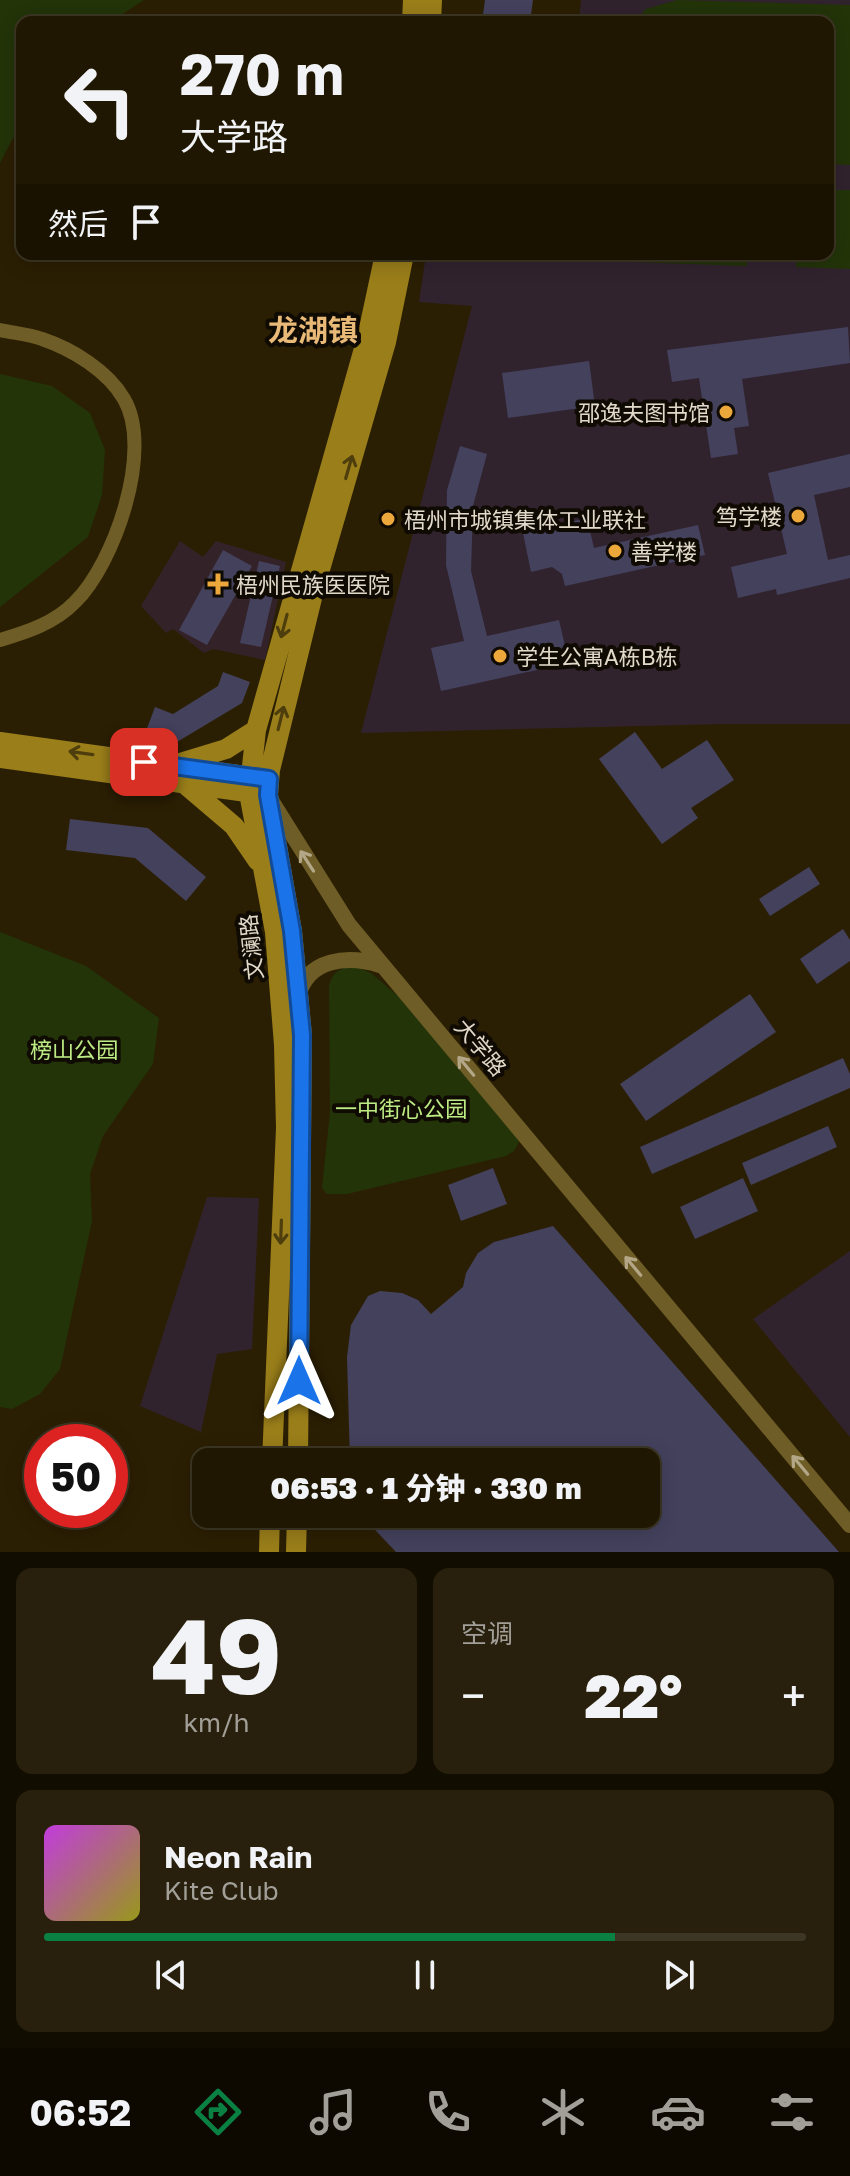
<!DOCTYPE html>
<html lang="zh">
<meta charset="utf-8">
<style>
body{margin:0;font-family:"Golos Text","Noto Sans SC",sans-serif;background:#28200c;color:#f1f3f6;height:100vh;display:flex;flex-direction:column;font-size:30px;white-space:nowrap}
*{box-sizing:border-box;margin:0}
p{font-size:26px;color:#a29f99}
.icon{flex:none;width:44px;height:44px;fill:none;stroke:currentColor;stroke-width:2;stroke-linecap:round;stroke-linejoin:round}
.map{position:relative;height:1552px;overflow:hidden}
.side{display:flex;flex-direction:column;gap:16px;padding:16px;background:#120d01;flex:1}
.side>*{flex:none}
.top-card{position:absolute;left:16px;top:16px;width:818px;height:244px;border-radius:16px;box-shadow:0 4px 20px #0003,0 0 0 2px #3d3624;background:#201702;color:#f1f3f6;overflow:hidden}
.speed{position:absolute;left:24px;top:1424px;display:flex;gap:16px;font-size:40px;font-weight:700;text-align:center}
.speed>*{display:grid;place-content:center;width:104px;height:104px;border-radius:50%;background:#201702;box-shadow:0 4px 20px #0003,0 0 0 2px #3d3624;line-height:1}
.speed .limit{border:12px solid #d22;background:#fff;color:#111}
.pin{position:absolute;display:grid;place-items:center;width:68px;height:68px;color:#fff;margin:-34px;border-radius:16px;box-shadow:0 4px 12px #0006}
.me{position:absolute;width:88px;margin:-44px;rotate:0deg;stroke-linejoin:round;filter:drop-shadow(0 0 6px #0008)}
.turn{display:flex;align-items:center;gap:28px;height:168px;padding:0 32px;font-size:36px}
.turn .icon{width:104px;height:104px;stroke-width:2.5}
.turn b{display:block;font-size:56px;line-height:68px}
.then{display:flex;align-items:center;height:76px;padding:0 32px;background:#0003;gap:16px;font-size:30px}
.big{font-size:60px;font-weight:800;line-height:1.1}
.side .widget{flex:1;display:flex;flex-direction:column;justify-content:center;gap:12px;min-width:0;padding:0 28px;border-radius:16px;background:#28200c}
.side .dial{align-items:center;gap:0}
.dial b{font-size:104px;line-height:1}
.song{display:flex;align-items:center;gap:24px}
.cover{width:96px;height:96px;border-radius:12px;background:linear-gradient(135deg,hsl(290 70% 55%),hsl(60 70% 35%))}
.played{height:8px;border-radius:4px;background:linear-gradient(90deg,#0b8043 75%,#3d3624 75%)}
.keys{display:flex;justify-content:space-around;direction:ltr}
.heat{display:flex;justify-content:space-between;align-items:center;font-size:44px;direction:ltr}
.side .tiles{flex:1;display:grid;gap:16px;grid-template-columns:1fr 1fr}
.widget:last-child{grid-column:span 2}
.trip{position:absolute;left:192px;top:1448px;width:468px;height:80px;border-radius:16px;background:#201702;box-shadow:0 4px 20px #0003,0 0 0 2px #3d3624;font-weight:800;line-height:80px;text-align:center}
.tab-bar{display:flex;height:128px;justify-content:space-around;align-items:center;background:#0d0901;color:#a29f99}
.tab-bar .icon{width:56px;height:56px}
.tab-bar .current{color:#0b8043}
.tab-bar b{font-size:36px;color:#f1f3f6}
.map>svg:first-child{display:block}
.education{fill:#31232e}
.medical{fill:#342229}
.green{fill:#233409}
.building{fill:#44415d}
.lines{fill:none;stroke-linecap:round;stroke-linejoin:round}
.minor{stroke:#6e5d26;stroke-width:14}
.tertiary{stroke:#6e5d26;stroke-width:16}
.secondary{stroke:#9a7e1a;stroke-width:20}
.oneway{stroke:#4e3e0d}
.oneway2{stroke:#b3a788}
.route-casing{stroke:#114b97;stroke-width:20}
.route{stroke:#1a73e8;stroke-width:14}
.poi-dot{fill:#eda83c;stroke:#0f0a02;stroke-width:3}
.labels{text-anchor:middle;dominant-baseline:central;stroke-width:8;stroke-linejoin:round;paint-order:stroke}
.poi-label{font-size:22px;fill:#e1d9c9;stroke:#0f0a02;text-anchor:start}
.street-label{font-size:22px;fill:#e1d9c9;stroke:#0f0a02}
.park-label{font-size:22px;fill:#bdeb84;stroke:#0f0a02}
.district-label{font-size:30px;font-weight:bold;fill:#e9b977;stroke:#0f0a02}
</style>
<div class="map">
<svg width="850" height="1552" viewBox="0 0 850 1552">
<rect width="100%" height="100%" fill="#2b1f03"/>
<path class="education" d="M581 0H850V724H724L361 733 472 306 419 302 426 254H828V22H579Z
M207 1197 259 1198 252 1349 217 1354 201 1432 140 1406Z
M850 1251V1437L753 1319Z"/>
<path class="medical" d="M180 541 203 557 216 541 286 562 265 660 213 649 204 653 173 629 166 633 141 606Z"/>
<path class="green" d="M0 0H144L110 22H22V121L0 163Z
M677 0 850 5V165L828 164V22H633L646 9Z
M828 190H850V269L796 267V254H828Z
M632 254H747V266L632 262Z
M0 374 52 386 90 413 105 450 102 495 88 537 0 607Z
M0 932 86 966 159 1018 153 1064 103 1136 90 1174 92 1221 60 1369 40 1394 12 1409 0 1407Z
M354 966 371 973 398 996 515 1132 519 1142 514 1151 506 1156 347 1194H327L322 1188 330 1112 329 986C333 971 340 968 354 966Z"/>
<path class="building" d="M485 0H533L530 22H482Z
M848 327 850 363 742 379 749 426 734 428 738 454 711 458 699 378 672 382 667 350Z
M589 361 595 406 508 418 502 373Z
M460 446 487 454 473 506 471 571 487 636 559 620 569 663 441 691 431 648 464 641 446 565 447 490Z
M850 454V487L814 495 828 560 850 555V578L777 595 776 589 738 598 731 567 787 554 768 473Z
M587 518 594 548 698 525 705 555 565 586 562 574 552 567 531 572 523 533Z
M223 550 252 566 207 645 179 630Z
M259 561 280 566 261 647 240 643Z
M223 672 250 682 242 703 177 742 146 731 155 707 173 714 218 686Z
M635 732 662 769 707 740 734 780 691 808 698 818 662 844 599 759Z
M70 819 148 828 206 877 186 901 135 858 66 850Z
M809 867 820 884 770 916 759 899Z
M843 929 850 940V961L817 984 800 959Z
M750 994 776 1032 646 1121 620 1084Z
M843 1058 850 1074V1088L652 1174 640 1147Z
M828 1126 837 1147 751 1185 742 1163Z
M493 1168 507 1204 461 1221 448 1185Z
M743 1178 758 1211 695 1239 680 1207Z
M553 1226 839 1552H396L360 1514H646V1462H350L347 1357 351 1325 368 1296 380 1291 402 1293 418 1300 431 1314 463 1287 466 1273 478 1253 494 1242Z"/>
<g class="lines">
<path class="minor" d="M0 330C14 333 29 334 42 339 72 349 108 371 124 399 154 450 114 564 75 602 55 623 27 632 0 640"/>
<path class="tertiary" d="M272 802 349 925 850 1525
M298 997C307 958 348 955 380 965"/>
<path class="secondary" d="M412 22 413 0
M431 22 432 0
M0 742 261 778
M0 758 260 794
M180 763 226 749 256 730
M187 786 234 826 258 861
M272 1462 286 1128 284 1045 275 932 249 793 256 730 367 338 385 254
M298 1462 302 1035 292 931 268 795 270 770 314 590 386 342 404 254
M269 1552 270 1514
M296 1552 297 1514"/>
</g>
<defs><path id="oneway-shaft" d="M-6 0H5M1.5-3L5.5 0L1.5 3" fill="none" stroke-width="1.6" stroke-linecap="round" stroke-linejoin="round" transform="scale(2)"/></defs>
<g class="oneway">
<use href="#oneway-shaft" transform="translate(349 467) rotate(-74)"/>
<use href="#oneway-shaft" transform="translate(284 626) rotate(105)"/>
<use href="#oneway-shaft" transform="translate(281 718) rotate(-76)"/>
<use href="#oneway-shaft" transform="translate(81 753) rotate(-172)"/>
<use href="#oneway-shaft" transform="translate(281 1232) rotate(92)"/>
</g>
<g class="oneway2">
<use href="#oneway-shaft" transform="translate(307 861) rotate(-123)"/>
<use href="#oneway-shaft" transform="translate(466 1066) rotate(-130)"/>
<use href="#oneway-shaft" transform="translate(633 1266) rotate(-130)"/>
<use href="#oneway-shaft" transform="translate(800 1465) rotate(-130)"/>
</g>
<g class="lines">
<defs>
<path id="route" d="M144 762 269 779 268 795 292 931 302 1035 299 1381"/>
</defs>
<use href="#route" class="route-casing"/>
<use href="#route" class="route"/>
</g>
<g class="poi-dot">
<circle cx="726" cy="412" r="8"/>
<circle cx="798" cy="516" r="8"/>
<circle cx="388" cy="519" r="8"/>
<circle cx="615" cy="551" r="8"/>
<path d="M214 572h8v8h8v8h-8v8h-8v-8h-8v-8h8z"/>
<circle cx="500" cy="656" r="8"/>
</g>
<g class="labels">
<g class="poi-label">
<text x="710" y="412" text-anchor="end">邵逸夫图书馆</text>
<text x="782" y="516" text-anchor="end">笃学楼</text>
<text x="404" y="519">梧州市城镇集体工业联社</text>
<text x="631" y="551">善学楼</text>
<text x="236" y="584">梧州民族医医院</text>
<text x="516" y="656">学生公寓A栋B栋</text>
</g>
<g class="street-label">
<text transform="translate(251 947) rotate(-96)">文澜路</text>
<text transform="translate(481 1047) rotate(50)">大学路</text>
</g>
<g class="park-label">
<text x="74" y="1049">榜山公园</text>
<text x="401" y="1108">一中街心公园</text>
</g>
<g class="district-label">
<text x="313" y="330">龙湖镇</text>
</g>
</g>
</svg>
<div class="speed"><div class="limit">50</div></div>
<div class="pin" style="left:144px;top:762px;background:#d93025"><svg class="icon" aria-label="arrive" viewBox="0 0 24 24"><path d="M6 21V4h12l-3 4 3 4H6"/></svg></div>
<svg class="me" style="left:299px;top:1381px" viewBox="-20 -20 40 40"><path d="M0-17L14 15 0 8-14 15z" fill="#1a73e8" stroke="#fff" stroke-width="4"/></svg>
<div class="trip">06:53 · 1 分钟 · 330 m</div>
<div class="top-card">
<div class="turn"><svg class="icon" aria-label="left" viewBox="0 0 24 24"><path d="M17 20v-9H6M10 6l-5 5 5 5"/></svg><div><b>270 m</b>大学路</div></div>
<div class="then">然后<svg class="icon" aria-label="arrive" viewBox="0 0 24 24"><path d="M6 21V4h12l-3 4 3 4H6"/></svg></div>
</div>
</div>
<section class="side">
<div class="tiles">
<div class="widget dial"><b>49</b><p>km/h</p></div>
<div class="widget"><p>空调</p>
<div class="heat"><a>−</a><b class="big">22°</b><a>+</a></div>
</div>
<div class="widget">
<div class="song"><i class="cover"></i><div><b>Neon Rain</b><p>Kite Club</p></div></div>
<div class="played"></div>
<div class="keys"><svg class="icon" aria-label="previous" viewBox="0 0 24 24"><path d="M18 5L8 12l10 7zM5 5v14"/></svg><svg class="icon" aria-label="pause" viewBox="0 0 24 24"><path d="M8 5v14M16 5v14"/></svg><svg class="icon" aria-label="next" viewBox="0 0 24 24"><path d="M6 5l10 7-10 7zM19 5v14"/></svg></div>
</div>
</div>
</section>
<nav class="tab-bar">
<b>06:52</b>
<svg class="icon current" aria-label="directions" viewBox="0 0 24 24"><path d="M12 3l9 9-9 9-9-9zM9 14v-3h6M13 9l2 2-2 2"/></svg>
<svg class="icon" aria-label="music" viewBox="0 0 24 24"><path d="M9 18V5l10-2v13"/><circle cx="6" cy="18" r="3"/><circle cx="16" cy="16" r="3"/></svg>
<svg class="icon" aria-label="phone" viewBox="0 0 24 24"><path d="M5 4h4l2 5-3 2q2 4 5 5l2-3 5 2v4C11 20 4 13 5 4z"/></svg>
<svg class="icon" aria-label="climate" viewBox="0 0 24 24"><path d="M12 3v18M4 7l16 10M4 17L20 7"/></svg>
<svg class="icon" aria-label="car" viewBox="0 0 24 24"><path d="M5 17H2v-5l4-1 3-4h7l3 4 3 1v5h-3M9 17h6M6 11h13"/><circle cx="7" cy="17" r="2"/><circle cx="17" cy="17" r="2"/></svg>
<svg class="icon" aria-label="filters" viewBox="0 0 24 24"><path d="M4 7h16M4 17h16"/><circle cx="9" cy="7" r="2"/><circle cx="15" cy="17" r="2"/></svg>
</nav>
